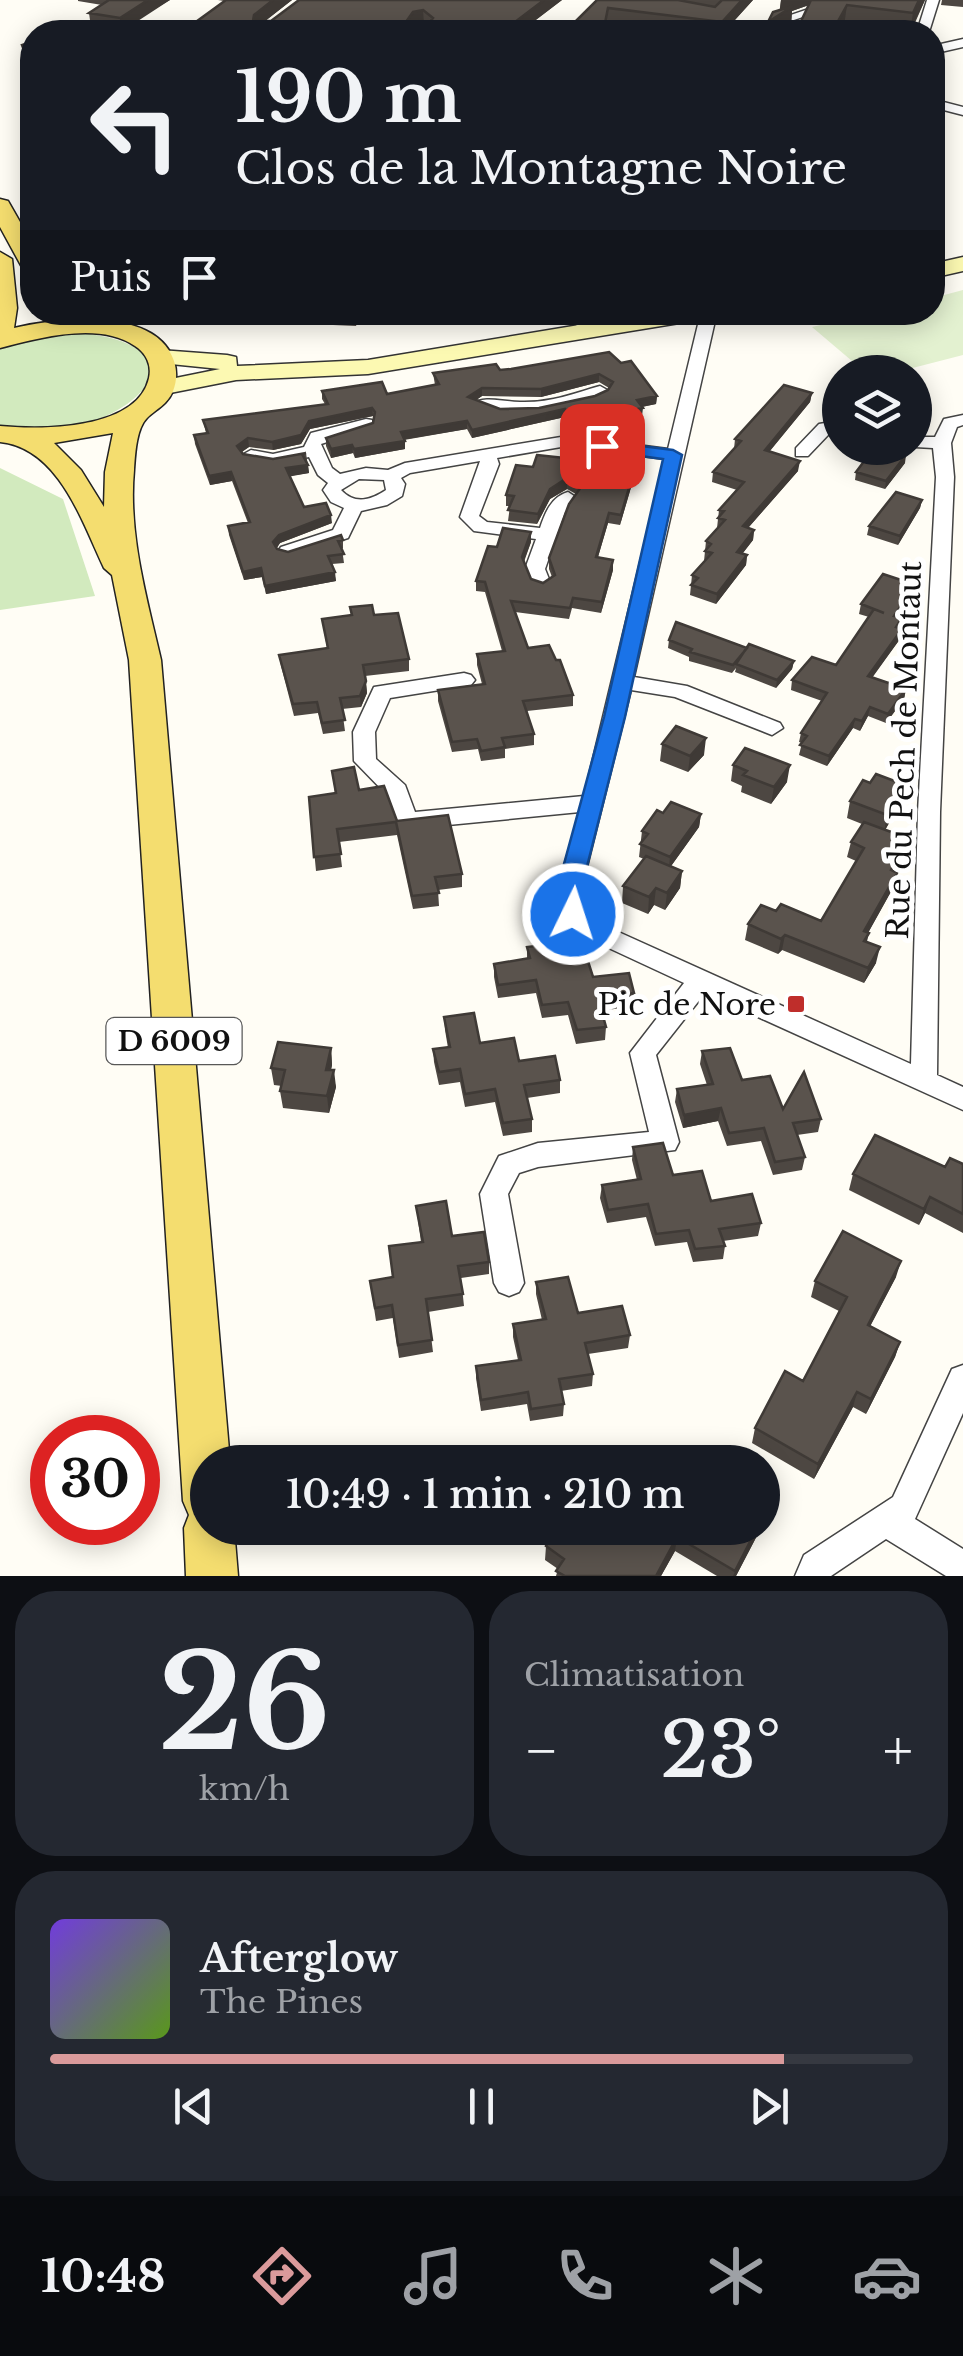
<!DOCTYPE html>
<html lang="fr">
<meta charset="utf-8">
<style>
body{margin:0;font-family:"Libre Baskerville",serif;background:#242831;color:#f1f3f6;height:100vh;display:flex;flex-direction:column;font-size:38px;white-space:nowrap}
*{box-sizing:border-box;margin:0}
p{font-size:32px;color:#9ea1a6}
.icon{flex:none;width:55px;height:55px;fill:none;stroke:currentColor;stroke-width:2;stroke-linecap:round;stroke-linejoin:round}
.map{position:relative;height:1576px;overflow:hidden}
.details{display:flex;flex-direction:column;gap:15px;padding:15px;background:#0d0f14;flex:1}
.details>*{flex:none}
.top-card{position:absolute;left:20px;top:20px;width:925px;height:305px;border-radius:40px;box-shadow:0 5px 25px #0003;background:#171b24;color:#f1f3f6;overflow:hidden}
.tools{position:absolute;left:822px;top:355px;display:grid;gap:20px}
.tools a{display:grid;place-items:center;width:110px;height:110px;border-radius:50%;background:#171b24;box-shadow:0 5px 25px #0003;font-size:50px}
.speed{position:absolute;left:30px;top:1415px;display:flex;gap:20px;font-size:50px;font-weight:700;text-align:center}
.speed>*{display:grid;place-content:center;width:130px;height:130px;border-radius:50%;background:#171b24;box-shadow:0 5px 25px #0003;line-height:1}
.speed .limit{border:15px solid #d22;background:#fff;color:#111}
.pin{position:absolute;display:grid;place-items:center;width:85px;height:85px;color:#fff;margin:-42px;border-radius:20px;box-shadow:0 5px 15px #0006}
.me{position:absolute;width:110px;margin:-55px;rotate:4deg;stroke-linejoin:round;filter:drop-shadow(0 0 8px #0008)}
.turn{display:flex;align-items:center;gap:35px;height:210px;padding:0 50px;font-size:45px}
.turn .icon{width:130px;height:130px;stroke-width:2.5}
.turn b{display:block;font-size:70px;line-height:85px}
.then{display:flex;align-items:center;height:95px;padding:0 50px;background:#0003;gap:20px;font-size:38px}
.big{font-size:75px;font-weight:600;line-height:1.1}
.details .widget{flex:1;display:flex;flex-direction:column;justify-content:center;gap:15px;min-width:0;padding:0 35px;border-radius:40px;background:#242831}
.details .dial{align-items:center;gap:0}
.dial b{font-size:130px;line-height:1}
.song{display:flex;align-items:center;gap:30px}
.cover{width:120px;height:120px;border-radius:15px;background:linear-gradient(135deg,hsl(260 70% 55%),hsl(90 70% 35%))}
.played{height:10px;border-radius:5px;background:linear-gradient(90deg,#da9a9b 85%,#363941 85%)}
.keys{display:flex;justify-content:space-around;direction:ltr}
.heat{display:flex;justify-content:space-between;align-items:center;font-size:55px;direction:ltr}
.details .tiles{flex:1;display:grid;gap:15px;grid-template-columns:1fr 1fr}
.widget:last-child{grid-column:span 2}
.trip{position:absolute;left:190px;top:1445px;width:590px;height:100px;border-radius:50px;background:#171b24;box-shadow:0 5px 25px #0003;font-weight:600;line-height:100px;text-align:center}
.tabs{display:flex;height:160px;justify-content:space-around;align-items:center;background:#090b0e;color:#9ea1a6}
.tabs .icon{width:70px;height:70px}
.tabs .on{color:#da9a9b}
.tabs b{font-size:45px;color:#f1f3f6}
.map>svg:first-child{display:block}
.green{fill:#d2eabe}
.pitch{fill:#e3f1d0}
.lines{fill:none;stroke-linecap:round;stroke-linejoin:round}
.street-casing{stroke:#444;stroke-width:3}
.secondary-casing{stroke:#333;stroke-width:3}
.primary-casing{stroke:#222;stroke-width:3}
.street{fill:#fff;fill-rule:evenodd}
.secondary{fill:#fcf9b2;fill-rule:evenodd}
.primary{fill:#f4dd6f;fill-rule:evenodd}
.wall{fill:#4d4742;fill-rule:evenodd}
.shaded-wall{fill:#3f3a36}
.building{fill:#5a534d;stroke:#3f3a36;stroke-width:2.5;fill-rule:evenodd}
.route{fill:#1a73e8;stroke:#114b97;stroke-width:2.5}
.poi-dot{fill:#bf2e2b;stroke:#fff;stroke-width:4}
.labels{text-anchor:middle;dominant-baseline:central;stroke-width:10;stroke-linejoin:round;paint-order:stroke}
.shield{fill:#fff;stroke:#585858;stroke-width:2.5}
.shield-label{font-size:28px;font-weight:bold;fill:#111}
.street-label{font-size:30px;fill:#111;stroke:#fff}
.poi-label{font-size:30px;fill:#111;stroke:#fff;text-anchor:end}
</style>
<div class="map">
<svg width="963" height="1576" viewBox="0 0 963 1576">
<rect width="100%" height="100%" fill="#fffdf5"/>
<path class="green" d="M71 332C239 345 105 456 0 425V347Z
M0 468 63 499 95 596 0 610Z"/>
<path class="pitch" d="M963 290V355L897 372H865L812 327 873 313 932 312 933 298Z"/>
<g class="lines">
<defs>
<path id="street" d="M835 0H853L758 32H741Z
M927 0H939L929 32H917Z
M963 39V47L932 54V46Z
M932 99 963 107V115L932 107Z
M608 312H633L578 334 564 331Z
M701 312H717L634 677 687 686 780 723 783 728 772 735 675 697 631 690 582 887 585 910 603 925 911 1064 918 812 936 477 933 448 915 447V437H935L944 419 963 415V425L957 427 951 443 954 477 940 812 937 1075 963 1087V1110L705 993 656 1055 679 1142 675 1150 538 1167 519 1173 508 1194 524 1283 519 1292 509 1296 499 1292 494 1283 480 1194 499 1156 538 1143 649 1132 630 1053 684 983 585 937 564 920 558 887 580 812 407 829 399 827 387 795 354 761 353 732 374 687 464 673 471 675 475 680 471 685 390 698 375 732 376 759 405 785 415 812 584 796 665 459 567 446 497 458 499 464 479 516 487 522 540 528C545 513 551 497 568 492L577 498 565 512 545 569 551 584 541 590 534 588 525 569 536 539 474 531 460 517 480 461 410 473 401 478 405 484 402 496 387 505 361 511 348 538 288 557 281 555 278 551 281 547 333 530 344 508 331 502 323 490 328 483 318 475 309 457 273 464 245 459 242 455 251 450 273 454 304 447 311 433 366 419 372 420V428L321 444 332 468 340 474 366 468 388 470 405 463 567 436 668 449ZM359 479 384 480 386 490C371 500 355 505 341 490Z
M600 386 609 391 606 395C576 409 500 425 472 404 484 395 504 402 520 402 550 403 572 394 600 386Z
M825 423 840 427V437L829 434 808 456H796V448L819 424Z
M963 1365V1413L915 1519 963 1549V1576H946L886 1539 831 1576H795L804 1555 893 1497 952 1369Z"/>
<path id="secondary" d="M963 257V271L932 278V264Z
M658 312H715L704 319 368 374 236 380 160 395 148 388 151 383 220 369 151 362 148 357 151 352 160 350 227 355 236 357 237 366 368 360Z"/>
<path id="primary" d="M0 199 8 201 32 243V271L23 269 0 227Z
M0 252 12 259 17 308 14 328C57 318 156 306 174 361 177 371 177 381 173 391 168 404 155 410 147 418 136 429 135 456 134 470 128 534 147 599 161 660L230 1462H208V1528H234L238 1576H186L184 1528 189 1515 183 1501 129 660 112 575 104 568C82 522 59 448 0 442V426C42 430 137 430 149 378 152 365 146 353 135 346 99 321 39 338 0 348ZM113 433 105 472 104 507 81 470 54 443Z"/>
</defs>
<use href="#street" class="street-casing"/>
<use href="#secondary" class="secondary-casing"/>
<use href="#primary" class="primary-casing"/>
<use href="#street" class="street"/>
<use href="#secondary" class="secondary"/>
<use href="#primary" class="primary"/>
</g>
<path class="wall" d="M78 0H170L117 31 91 27 89 13 102 5 78 1Z
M218 0H292L265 21 562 0 520 32H182L224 1Z
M597 0H753L724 32H694L607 22 606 29 576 21Z
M781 0H925L911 32H894L844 26 809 5 792 11 791 25 780 10Z
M942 0H963V7L941 5Z
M32 42V79L24 59 22 45Z
M332 312H385L382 320 358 321 356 326 333 325Z
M609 352 657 396 656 404 642 407V416L594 425 591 421 570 425 565 417 472 438 467 429 404 440 405 449 355 458 353 453 331 458 326 446V438L373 423 374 418 373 416 310 429 301 444 273 450 249 447 242 452 243 454 273 459 306 453 309 473 289 476 304 507 332 523 280 543 277 548 288 552 343 540V548L342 549 344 563 332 564 336 581 266 594 262 577 244 580 229 535 228 526 248 523 232 481 210 485 195 444 194 435 206 433 203 420 325 404 322 399V391L387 394 435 385 433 373 511 369ZM599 382 609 388 608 390 595 396 539 408 500 409 476 400 482 396 541 397Z
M812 393 810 402 770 451 798 471 748 528 754 530 753 540 742 554 747 555 746 565 716 604 690 595 692 575 704 561 706 541 717 528 719 510 737 490 712 482 713 472 734 449 735 439Z
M905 463 885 489 855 480 856 472Z
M516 465 633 474 632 484 620 525 608 523 598 557 613 560V570L601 613 572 608 569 619 515 612 528 648 573 695V706L527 711 534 734V745L505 749V758L481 761 478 749 452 752 438 701V690L482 684 477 665V654L502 651 485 592 476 591V581L497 547 531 542 524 562 531 579 543 583 552 577 549 569V558L576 494 567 489 550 499 537 524 508 521 510 506H506V495Z
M922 500 920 508 898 545 867 535 869 526Z
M908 592V602L898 617 900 639 872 677 906 689 904 699 886 723 868 716 860 731 853 728 827 766 799 755 802 743 799 742 801 733 822 701 791 690 792 680 836 665 869 617 859 614 861 604Z
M350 607 374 615 409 659V671L365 676 367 693 361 707 342 709 345 731 323 734 318 713 294 716 281 666 279 655 327 648 322 619 351 615Z
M669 640 747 648 794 661 792 669 776 688 735 672 736 668 732 673 689 661V657L668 648Z
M662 744 704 755 688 772 660 761Z
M733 765 787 782 771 804 741 792 742 786 731 781Z
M332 771 359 790 462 874V887L438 890 439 906 413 909 397 835 339 842 342 867 316 871 309 797 335 793Z
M870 783 905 785 901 802 885 830 902 836 898 852 894 859 893 871 897 873 893 888 868 933 867 942 876 963 864 983 782 950 778 954 745 940 748 924 776 911 821 921 856 861 847 857 851 842 862 824 847 818 850 801Z
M663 813 701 814 699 827 671 866 682 871 680 888 665 910 654 905 648 914 622 903 623 886 644 859 639 857 642 831Z
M527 947 557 959 593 977 634 993 633 1006 602 1011 606 1027 605 1040 576 1044 568 1015 542 1018 536 993 498 998 494 977V964L527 959Z
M444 1017 480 1043 560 1080V1093L527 1098 532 1119V1132L503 1136 495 1102 465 1107 460 1082 439 1085 434 1062 433 1049 448 1048 445 1030Z
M331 1048 332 1065 331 1070 336 1087 329 1113 283 1108 280 1091 282 1086 274 1085 271 1068Z
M702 1051 783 1109 821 1119 818 1132 797 1135 805 1157 802 1170 773 1175 761 1141 727 1146 718 1121 683 1128 675 1102 677 1089 707 1085 700 1064Z
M633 1147 711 1201 761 1223 758 1236 723 1241 725 1246 723 1259 693 1262 687 1242 655 1246 646 1217 607 1223 600 1198 602 1185 637 1180 632 1160Z
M963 1164V1233L925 1213 919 1225 849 1190 853 1174Z
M416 1206 452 1236 489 1262V1274L461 1278 464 1306 428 1312 433 1352 399 1358 393 1318 376 1321 370 1281 392 1277 421 1242Z
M896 1277 870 1326 900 1342 895 1357 866 1414 853 1407 814 1479 752 1443 755 1428 803 1381 839 1311 811 1297 815 1281Z
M536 1282 578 1313 630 1335 628 1348 588 1354 593 1374 592 1386 561 1391 564 1404 563 1416 530 1421 527 1404 481 1411 476 1378V1366L518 1360 513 1337V1324L542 1320 536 1294Z
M761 1528 736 1576H717L675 1551 661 1576H556L558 1569 545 1560 546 1546 627 1531Z"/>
<path class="shaded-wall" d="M148 0H170L121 32 120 18Z
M273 0H292L255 29 254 32V15Z
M544 0H562L520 32H502Z
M742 0H753L724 32H721L722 22Z
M781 0H823L792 11 791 25 779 32H767L768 22 779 15Z
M919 0H925L910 32 913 13Z
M847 5 844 26 841 32H832Z
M423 10 424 24 408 19 413 12Z
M599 374V382L541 397V389Z
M482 388V396L469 405 468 397Z
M812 393 810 402 763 459 765 450Z
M657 396 656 404 636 408 637 400Z
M372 408 373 416 310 429 301 444 273 450 272 442 309 421Z
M643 408 642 416 594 425V417Z
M565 409V417L472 438V430Z
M591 413V421L570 425V417Z
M467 421V429L401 440V432Z
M248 438 249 447 238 454 237 446Z
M405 441V449L355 458 354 449Z
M352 445 353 453 331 458V449Z
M906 455 905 463 885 489 886 481Z
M800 461 798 471 741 536 743 526Z
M308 465 309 473 287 477 286 468Z
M231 472 232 481 210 485 209 476Z
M633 474 632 484 620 525 621 515Z
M567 478V489L550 499 537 524 538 514 550 489Z
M922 500 920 508 898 545 900 536Z
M609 513 608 523 595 567 596 557Z
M331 515 332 523 280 543 274 551 273 542 279 535Z
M754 530 753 540 736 562 737 552Z
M531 532V542L521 568 522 557Z
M747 555 746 565 716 604 717 594Z
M613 560V570L601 613 602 602Z
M261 568 262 577 244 580 243 572Z
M335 572 336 581 266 594 265 586Z
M910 592 908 602 892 625 894 616Z
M902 629 900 639 867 685 868 676Z
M794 661 792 669 776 688 777 680Z
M366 681 367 693 361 707 360 696Z
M906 689 904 699 886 723 888 714Z
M870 707 868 716 860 731 862 721Z
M855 719 853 728 827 766 829 756Z
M706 738 704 755 688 772 690 756Z
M790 765 787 782 771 804 774 787Z
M905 785 901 802 884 832 887 815Z
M701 814 699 827 669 869 670 857Z
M902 836 898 852 885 873 889 857Z
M682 871 680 888 665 910 667 893Z
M897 873 893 888 864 940 869 933 865 948 860 956 864 931Z
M656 888 654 905 648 914 649 897Z
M785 935 782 950 778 954 781 939Z
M880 947 876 963 864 983 868 968Z
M331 1048 332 1065 327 1086 326 1070Z
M334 1070 336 1087 329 1113 327 1096Z
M721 1108 718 1121 683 1128 684 1115Z
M930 1197 925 1213 919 1225 924 1209Z
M901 1261 896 1277 863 1340 868 1325Z
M900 1342 895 1357 866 1414 871 1399Z
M857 1392 853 1407 814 1479 818 1464Z
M776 1491 772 1505 762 1524V1517Z
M757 1528H761L736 1576H733Z
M677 1537 675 1551 661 1576H656Z"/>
<path class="building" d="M109 0H148L120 18 89 13Z
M226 0H273L254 15 253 21H271L299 0H544L502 32H182ZM423 10 433 18 430 22 408 19 413 12Z
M597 0H678L715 7 722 0H742L722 22 608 8 604 28 619 32H555L566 22 576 21Z
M811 0H919L913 13 847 5 832 32H796Z
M793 6 768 22 773 12Z
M126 25 173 32H115Z
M32 42V70L22 45Z
M609 352 621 363 631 361 657 396 637 400 643 408 594 417 591 413 570 417 565 409 472 430 467 421 401 432 405 441 354 449 352 445 331 449 326 438 373 423 375 412 372 408 309 421 301 435 272 442 248 438 237 446 243 454 273 459 306 453 302 454 308 465 286 468 304 507 326 503 331 515 279 535 273 542 277 549 288 552 341 535 343 540 338 541 344 554 328 556 335 572 265 586 261 568 243 572 228 526 250 522 231 472 209 476 194 435 208 433 203 420 328 404 322 391 382 382 387 394 439 384 433 373 496 364 500 370 511 369ZM599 374 613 382 608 390 595 396 539 408 500 409 468 397 482 388 541 389Z
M784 385 812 393 765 450 800 461 743 526 754 530 737 552 747 555 717 594 691 585 698 578 692 575 712 553 705 551 711 544 706 541 725 520 718 518 724 511 719 510 744 482 713 472 741 441 735 439Z
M874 448H882L906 455 886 481 856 472Z
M537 455 612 463 609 472 633 474 621 515 609 513 596 557 613 560 602 602 573 598 570 608 511 601 528 648 549 645 556 660H560L573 695 523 701 534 734 502 738 505 747 481 751 477 739 452 742 438 690 485 684 477 654 505 651 485 582 476 581 488 546 497 547 503 528 531 532 522 557 531 579 543 583 555 575 549 558 569 504 581 487 567 478 550 489 538 514 508 510 514 496 506 495 516 465 533 467Z
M896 492 922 500 900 536 869 526Z
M883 574 910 583 905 590 910 592 894 616 902 618 896 627 902 629 868 676 906 689 888 714 870 707 862 721 855 719 829 756 800 745 807 736 801 733 827 693 792 680 812 657 836 665 874 609 884 613 861 604Z
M372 605 374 615 398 613 409 659 363 665 366 681 360 696 340 698 345 720 322 723 317 702 293 704 279 655 328 648 322 619 352 615 350 607Z
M676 622 747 648 733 665 690 652 692 649 669 640Z
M749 644 794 661 777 680 736 664Z
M676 726 706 738 690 756 662 744Z
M745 748 790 765 774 787 743 775 747 771 733 765Z
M354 767 359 790 384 786 397 821 448 815 462 874 435 877 439 893 412 896 396 822 337 829 341 854 314 857 309 797 336 793 332 771Z
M876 774 905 785 887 815 850 801 863 780 870 783Z
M671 802 701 814 670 857 640 844 648 834 642 831 657 810 663 813Z
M864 822 902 836 889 857 896 860 891 870 897 873 864 931 869 933 864 941 880 947 868 968 785 935 781 939 748 924 761 905 776 911 781 904 821 921 864 848 851 842Z
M646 856 682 871 667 893 656 888 649 897 623 886Z
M553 944 557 959 586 955 593 977 629 973 634 993 598 998 606 1027 577 1030 568 1002 542 1005 536 980 498 985 494 964 530 958 527 947Z
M474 1013 480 1043 514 1038 519 1061 555 1056 560 1080 524 1085 532 1119 503 1123 495 1089 465 1094 460 1069 439 1072 433 1049 450 1047 444 1017Z
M278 1042 331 1048 326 1070H334L327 1096 280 1091 285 1070 271 1068Z
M730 1048 742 1080 770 1076 783 1109 804 1072 821 1119 793 1123 805 1157 775 1162 764 1128 729 1133 721 1108 684 1115 677 1089 713 1084 702 1051Z
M875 1135 945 1167 950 1158 963 1164V1214L930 1197 924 1209 853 1174Z
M663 1143 673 1175 702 1171 711 1201 752 1194 761 1223 719 1229 725 1246 695 1249 689 1230 656 1234 648 1204 608 1210 602 1185 641 1179 633 1147Z
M446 1201 452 1236 484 1232 489 1262 458 1266 463 1294 426 1299 432 1340 398 1345 392 1305 375 1308 370 1281 393 1277 389 1246 423 1242 416 1206Z
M843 1231 901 1261 868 1325 900 1342 871 1399 857 1392 818 1464 755 1428 785 1371 803 1381 847 1297 815 1281Z
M568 1277 578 1313 622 1306 630 1335 585 1343 593 1374 559 1379 564 1404 531 1409 528 1392 481 1400 476 1366 521 1360 513 1324 546 1319 536 1282Z
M674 1453 690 1462H668Z
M762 1483 776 1491 762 1517Z
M557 1528H622L627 1531 629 1528H757L735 1571 677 1537 656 1576H565L556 1571 564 1559 546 1546Z"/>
<path class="route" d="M602 441 673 450 682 455 625 717 582 886 585 914 581 920H564L558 886 604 717 663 459 596 450 593 446Z"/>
<rect class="poi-dot" x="786" y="994" width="20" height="20" rx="5"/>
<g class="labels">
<rect class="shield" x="106.5" y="1018" width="135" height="46" rx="8"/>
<g class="shield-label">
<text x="174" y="1041">D 6009</text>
</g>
<g class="street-label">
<text transform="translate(904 750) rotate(-88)">Rue du Pech de Montaut</text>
</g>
<g class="poi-label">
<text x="776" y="1004">Pic de Nore</text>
</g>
</g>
</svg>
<div class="tools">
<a><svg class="icon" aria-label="layers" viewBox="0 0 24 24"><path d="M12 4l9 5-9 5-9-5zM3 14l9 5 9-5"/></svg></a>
</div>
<div class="speed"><div class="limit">30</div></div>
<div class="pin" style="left:602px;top:446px;background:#d93025"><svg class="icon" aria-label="arrive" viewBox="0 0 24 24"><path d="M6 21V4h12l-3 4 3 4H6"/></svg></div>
<svg class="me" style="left:573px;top:914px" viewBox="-20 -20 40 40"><circle r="17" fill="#1a73e8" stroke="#fff" stroke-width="3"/><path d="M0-11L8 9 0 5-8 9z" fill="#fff"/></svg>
<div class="trip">10:49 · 1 min · 210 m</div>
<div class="top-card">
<div class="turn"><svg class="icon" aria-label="left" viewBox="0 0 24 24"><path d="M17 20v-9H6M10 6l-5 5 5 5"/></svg><div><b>190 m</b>Clos de la Montagne Noire</div></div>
<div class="then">Puis<svg class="icon" aria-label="arrive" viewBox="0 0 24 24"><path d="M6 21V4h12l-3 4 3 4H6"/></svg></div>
</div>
</div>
<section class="details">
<div class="tiles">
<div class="widget dial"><b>26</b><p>km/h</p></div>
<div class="widget"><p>Climatisation</p>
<div class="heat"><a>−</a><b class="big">23°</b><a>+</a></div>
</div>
<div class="widget">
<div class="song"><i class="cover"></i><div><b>Afterglow</b><p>The Pines</p></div></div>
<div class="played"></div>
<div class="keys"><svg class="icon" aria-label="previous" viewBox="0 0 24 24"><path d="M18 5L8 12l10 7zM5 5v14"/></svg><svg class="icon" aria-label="pause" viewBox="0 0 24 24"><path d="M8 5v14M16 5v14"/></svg><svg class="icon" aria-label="next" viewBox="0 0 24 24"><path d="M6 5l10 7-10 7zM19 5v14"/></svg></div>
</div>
</div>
</section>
<nav class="tabs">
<b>10:48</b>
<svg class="icon on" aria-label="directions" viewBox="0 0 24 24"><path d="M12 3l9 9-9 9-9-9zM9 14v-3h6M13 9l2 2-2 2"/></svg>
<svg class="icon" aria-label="music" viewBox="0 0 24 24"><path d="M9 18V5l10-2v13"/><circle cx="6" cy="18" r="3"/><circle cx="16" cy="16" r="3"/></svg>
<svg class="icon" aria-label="phone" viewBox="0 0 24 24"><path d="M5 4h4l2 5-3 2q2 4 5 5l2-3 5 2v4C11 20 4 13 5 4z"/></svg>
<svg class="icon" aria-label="climate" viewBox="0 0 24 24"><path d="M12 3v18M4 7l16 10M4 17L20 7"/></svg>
<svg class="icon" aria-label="car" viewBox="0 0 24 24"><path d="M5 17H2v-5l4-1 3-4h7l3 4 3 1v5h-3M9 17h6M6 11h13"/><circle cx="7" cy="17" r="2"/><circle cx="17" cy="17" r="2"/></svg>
</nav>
